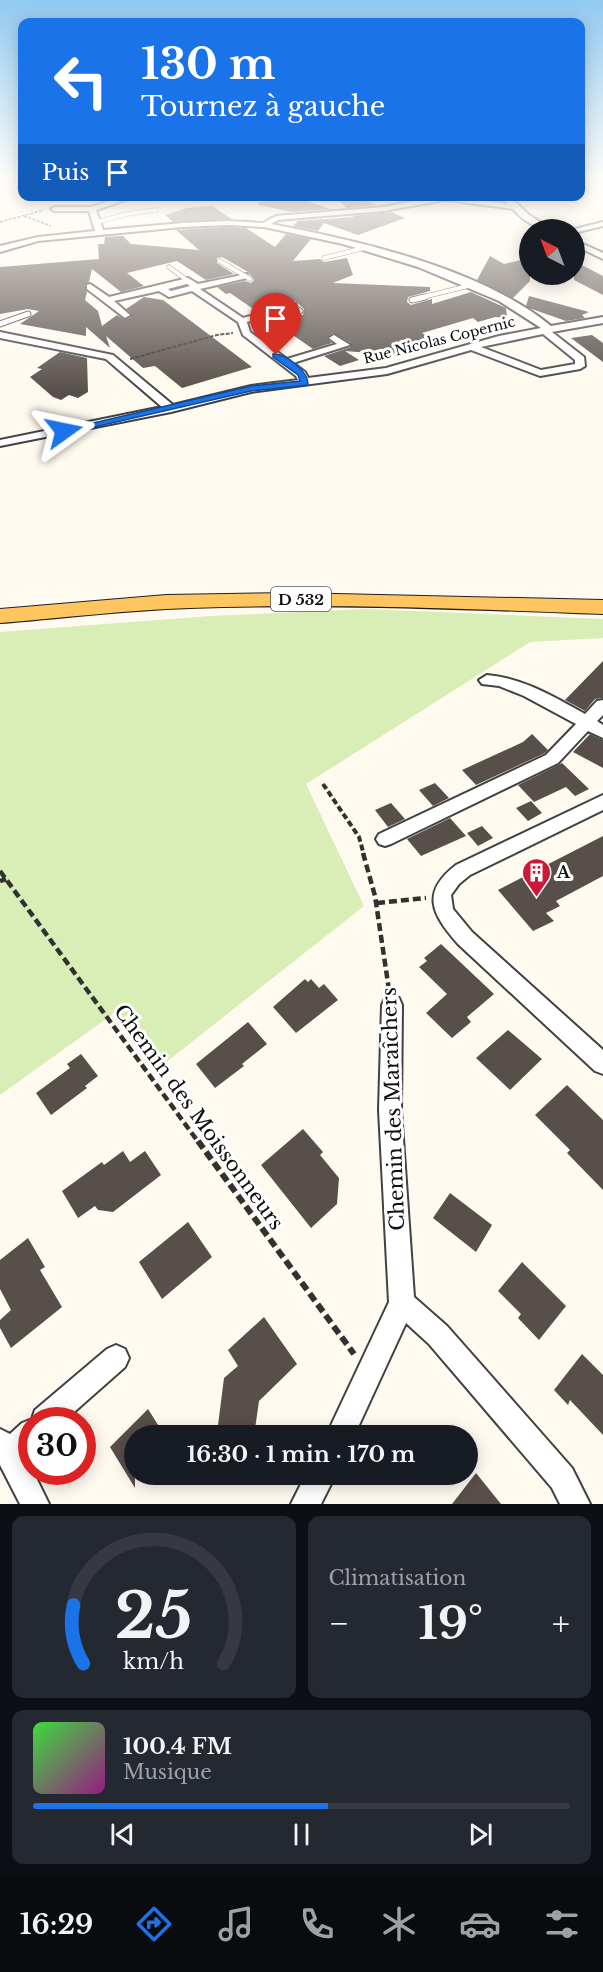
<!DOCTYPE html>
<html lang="fr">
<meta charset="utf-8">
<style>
body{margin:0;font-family:"Libre Baskerville",serif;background:#242831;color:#f1f3f6;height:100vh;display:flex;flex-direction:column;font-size:22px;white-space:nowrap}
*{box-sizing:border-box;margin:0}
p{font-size:20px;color:#9ea1a6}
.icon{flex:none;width:33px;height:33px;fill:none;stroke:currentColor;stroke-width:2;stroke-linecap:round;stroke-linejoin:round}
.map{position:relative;height:1504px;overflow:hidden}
.side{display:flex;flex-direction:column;gap:12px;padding:12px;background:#0d0f14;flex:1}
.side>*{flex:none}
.hud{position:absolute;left:18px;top:18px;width:567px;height:183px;border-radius:12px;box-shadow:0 3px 15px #0003;background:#1a73e8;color:#fff;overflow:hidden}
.needle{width:39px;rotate:318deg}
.controls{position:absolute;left:519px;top:219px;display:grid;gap:12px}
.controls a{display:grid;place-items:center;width:66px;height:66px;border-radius:50%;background:#171b24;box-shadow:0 3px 15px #0003;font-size:30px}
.speed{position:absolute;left:18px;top:1407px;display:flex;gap:12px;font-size:30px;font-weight:700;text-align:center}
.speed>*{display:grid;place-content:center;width:78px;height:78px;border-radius:50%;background:#171b24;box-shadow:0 3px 15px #0003;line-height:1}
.speed .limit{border:9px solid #d22;background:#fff;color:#111}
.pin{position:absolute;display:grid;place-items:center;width:51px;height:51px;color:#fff;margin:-62px -26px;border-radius:50% 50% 50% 0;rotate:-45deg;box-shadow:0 0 6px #0007}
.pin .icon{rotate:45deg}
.me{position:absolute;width:66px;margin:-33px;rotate:78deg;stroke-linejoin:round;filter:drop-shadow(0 0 4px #0008)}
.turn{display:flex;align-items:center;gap:21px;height:126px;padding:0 24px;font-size:27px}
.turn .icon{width:78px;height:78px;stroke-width:2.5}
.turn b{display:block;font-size:42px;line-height:51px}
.then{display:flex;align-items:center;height:57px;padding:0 24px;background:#0003;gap:12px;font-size:22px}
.big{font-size:45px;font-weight:800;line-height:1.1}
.side .widget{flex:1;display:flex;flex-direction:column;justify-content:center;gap:9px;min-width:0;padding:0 21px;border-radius:12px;background:#242831}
.side .dial{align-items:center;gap:0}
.dial svg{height:156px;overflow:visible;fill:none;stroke:#363941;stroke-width:7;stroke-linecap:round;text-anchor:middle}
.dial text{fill:#f1f3f6;stroke:none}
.song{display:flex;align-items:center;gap:18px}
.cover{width:72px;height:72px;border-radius:9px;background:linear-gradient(135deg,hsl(120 70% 55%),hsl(310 70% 35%))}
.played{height:6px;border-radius:3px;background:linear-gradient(90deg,#1a73e8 55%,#363941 55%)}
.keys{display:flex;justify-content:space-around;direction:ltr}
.heat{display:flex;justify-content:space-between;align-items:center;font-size:33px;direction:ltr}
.side .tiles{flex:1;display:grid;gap:12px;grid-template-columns:1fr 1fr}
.widget:last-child{grid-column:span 2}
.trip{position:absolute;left:124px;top:1425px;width:354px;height:60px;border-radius:30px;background:#171b24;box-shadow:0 3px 15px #0003;font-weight:800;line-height:60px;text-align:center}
.tab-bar{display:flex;height:96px;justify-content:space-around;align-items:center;background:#090b0e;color:#9ea1a6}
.tab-bar .icon{width:42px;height:42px}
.tab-bar .on{color:#1a73e8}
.tab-bar b{font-size:27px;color:#f1f3f6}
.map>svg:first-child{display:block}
.green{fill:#d9edb6}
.building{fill:#584e4a}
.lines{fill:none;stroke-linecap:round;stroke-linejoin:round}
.lane-far1-casing{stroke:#424242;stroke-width:5}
.lane-casing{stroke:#424242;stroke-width:7}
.street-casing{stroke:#424242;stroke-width:4}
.primary-casing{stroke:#202020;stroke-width:2}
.path-far4{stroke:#313131;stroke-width:1.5;stroke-dasharray:3 1.5;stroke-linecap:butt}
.path-far3{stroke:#313131;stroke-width:2;stroke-dasharray:4 1.5;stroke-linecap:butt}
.path-far2{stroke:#313131;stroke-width:4;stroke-dasharray:6 3;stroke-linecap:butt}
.path-far1{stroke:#313131;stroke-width:4.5;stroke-dasharray:8 4;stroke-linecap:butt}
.path{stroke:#313131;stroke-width:6;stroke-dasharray:9 4.5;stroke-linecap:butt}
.lane-far1{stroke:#fff;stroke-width:4}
.lane{stroke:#fff;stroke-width:5}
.street{fill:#fff;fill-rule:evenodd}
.primary{fill:#ffc560;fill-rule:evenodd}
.route{fill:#1a73e8;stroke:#114b97;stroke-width:1.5}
.labels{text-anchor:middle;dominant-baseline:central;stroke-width:6;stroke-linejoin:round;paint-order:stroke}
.far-street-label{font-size:14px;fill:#0f0f0f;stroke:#fff}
.shield{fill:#fff;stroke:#575757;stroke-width:1.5}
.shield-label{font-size:15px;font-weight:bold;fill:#0f0f0f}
.poi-label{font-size:16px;font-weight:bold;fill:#0f0f0f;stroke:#fff;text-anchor:start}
.near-street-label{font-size:20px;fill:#0f0f0f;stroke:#fff}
</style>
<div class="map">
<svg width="603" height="1504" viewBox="0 0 603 1504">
<rect width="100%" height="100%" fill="#fffaf0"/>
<path class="green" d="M366 609 603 619V638L530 642 306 784 364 906 155 1071 113 1014 0 1095V632L211 616Z"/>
<path class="building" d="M337 196H356L376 205 346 208Z
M299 198 330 209 291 212 259 205V202Z
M212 206 232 219 173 222 165 215 187 208Z
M391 212 405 218 358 235 324 223 318 231 293 226 298 221 354 217 352 216Z
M228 227 246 228 275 247 286 234 311 239 293 261 320 259 324 262 347 258 353 275 333 283 430 287V291L408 297 407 302 411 305 432 299V304L471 292 506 308 507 318 495 317 478 322 473 318 422 333 442 345 406 356 345 351 359 360 340 366 324 356 351 347V343L333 333 327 338 332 343 313 349 268 318 292 312 298 315H303L304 309 297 302 285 298 283 305 258 312 230 293 226 294 217 287 245 281 251 283 254 280 248 272 222 257 217 258V263L234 274 206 280 177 261 127 273 144 286 121 292 92 269 89 282 85 285 87 292 85 300 98 311 102 326 117 315 125 320 131 317V313L126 309 144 297 163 300 252 367 182 388 155 366 143 368 106 336 110 348 86 327V336L20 324 39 311 28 309 0 314V267L99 259 98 244H104L105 237 123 236 131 244 199 250 176 230Z
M490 256 504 264 530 258V281L513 298 477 280Z
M574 261 603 276V295L574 280Z
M529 296 589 312 582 315 585 318 566 321 529 308 526 306Z
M592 335 603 343V362L571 338Z
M60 352 87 358 88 392 78 398 69 395 61 400 53 397 30 377 42 369 37 368Z
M603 661V698L595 699 585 711 565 700Z
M532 734 548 750 545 753 476 785 462 770 523 742Z
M590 734 603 740V768L573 752Z
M562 763 589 789 575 796 566 787 534 802 518 785Z
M435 783 449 798 433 806 419 790Z
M531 801 542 813 528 821 516 808Z
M391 803 405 819 388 827 375 810Z
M450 818 466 836 421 856 407 839Z
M482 826 493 838 478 846 467 833Z
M603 836V876L556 901 560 906 546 913 554 921 533 931 498 890Z
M441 944 494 994 467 1017 471 1022 452 1038 426 1013 447 994 419 967 427 961 424 958Z
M305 979 308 982 311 979 319 988 324 984 338 1000 296 1033 273 1007Z
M248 1022 267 1044 242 1064 244 1066 215 1088 196 1064Z
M508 1030 542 1059 510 1090 476 1058Z
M81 1054 98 1076 85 1086 87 1088 51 1115 36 1093 70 1068 67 1064Z
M567 1085 603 1120V1190L567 1153 570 1150 535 1115Z
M303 1129 323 1152 320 1155 339 1178 337 1204 311 1228 261 1165Z
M123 1151 130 1162 145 1151 161 1175 113 1212 98 1210 95 1206 78 1218 62 1191 102 1162 104 1165Z
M450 1193 492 1225 476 1252 433 1218Z
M188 1222 212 1257 162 1299 139 1262Z
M28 1238 45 1267 40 1270 62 1307 11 1348 0 1328V1320L11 1310 0 1289V1260Z
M522 1262 566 1306 539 1340 518 1318 521 1314 498 1291Z
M264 1317 297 1364 259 1401 254 1436 217 1433 224 1378 238 1366 228 1350Z
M582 1354 603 1375V1435L570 1400 568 1405 554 1390Z
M148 1409 165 1436H135V1488L110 1447Z
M476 1473 501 1504H452Z"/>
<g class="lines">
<defs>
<path id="lane-far1" d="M97 222 127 214 156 210
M324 258 368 247
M220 261 250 279
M169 267 188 281
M419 298 472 285"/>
<path id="lane" d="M412 300 425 297
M287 303 300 311
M0 324 28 314"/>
<path id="street" d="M125 196H137L96 210 103 230 183 223 228 221 263 223 276 216 383 207 442 196 508 204 503 199 510 197 529 215 553 230H542L523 219 513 209 446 200 383 211 278 220 271 224C360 241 480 268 551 326L603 317V323L552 332 584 357 585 366 580 369 540 376 471 350 387 374 251 392 171 412 0 446V440L162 407 106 359 0 338V332L113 355 173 405 251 386 298 380 296 376 243 335 238 322 192 291 169 297 159 291 114 301 130 315 125 318 87 289V285L90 284 109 297 188 278 198 284 247 274V278L200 289 243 318 296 304V308L247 322 250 332 287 359 337 344 329 338 334 335 350 345 293 363 305 372 308 378 386 368 499 336 541 328 499 301 418 267 343 244 264 227 228 225 183 227 38 241 0 252V246L38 237 95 231 89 211H55L51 209 55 207H91ZM187 284 190 286 171 291 168 289ZM543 334 575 360V364L541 370 481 347Z
M603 222V226L574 233V230H571Z
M574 240 603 253V259L574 245Z
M487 675C523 678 554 697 585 714L597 701 603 700V715L597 721 603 725V738L588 731 558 763 391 844 385 846 379 844 376 839 379 834 546 755 576 724 524 696 499 686 482 684 479 680Z
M603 795V810L470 875 459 884 451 895 453 909 472 932 603 1050V1074L595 1071 458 944C432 914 420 893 456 865Z
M392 996 399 998 402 1005 401 1110 414 1297 447 1326 572 1468 590 1504H560L552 1488 429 1344 406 1323 354 1436H326L389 1302 379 1110 382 1005 385 998Z
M116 1345 125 1349 129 1358 125 1367 65 1420H32V1452L26 1457 49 1504H20L0 1465V1429L10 1434 22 1423 32 1419 35 1410 107 1349Z
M306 1474H336L321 1504H291Z"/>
<path id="primary" d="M293 593 603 600V614C465 609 328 603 190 608 127 610 63 618 0 623V609L166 595Z"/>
</defs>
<use href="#lane-far1" class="lane-far1-casing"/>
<use href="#lane" class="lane-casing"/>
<use href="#street" class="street-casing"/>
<use href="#primary" class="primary-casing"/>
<path class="path-far4" d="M24 216 51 226
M0 222 44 210"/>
<path class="path-far3" d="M130 359 217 335 233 333"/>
<path class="path-far2" d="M323 784 359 837 364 855"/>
<path class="path-far1" d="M363 853 375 896 389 990
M0 871 199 1143
M0 881 6 879
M377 903 426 898"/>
<path class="path" d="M198 1141 354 1354"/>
<use href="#lane-far1" class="lane-far1"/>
<use href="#lane" class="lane"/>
<use href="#street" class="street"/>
<use href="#primary" class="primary"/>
</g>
<linearGradient id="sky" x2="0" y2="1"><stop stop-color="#91c9f0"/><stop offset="0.46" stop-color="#fffdf8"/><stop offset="1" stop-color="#fffdf8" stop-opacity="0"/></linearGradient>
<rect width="603" height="393" fill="url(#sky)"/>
<path class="route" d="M273 354C286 353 309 372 308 385L251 391 64 434 59 431 251 386 300 381 298 375 273 357Z"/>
<defs>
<symbol id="building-pin" viewBox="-11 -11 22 30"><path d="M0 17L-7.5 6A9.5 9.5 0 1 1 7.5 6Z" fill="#cb1a38" stroke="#fff"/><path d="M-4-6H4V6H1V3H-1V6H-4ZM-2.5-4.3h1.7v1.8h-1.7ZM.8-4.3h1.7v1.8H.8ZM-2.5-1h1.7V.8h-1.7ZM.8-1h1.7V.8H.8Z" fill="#fff"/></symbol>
</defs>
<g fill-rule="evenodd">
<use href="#building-pin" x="520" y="856" width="33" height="45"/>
</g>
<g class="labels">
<g class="far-street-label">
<text transform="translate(439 340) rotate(-14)">Rue Nicolas Copernic</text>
</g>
<rect class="shield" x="271" y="587" width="60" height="24" rx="4.5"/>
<g class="shield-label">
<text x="301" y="599">D 532</text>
</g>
<g class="poi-label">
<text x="557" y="872">A</text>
</g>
<g class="near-street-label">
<text transform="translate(393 1109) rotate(-92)">Chemin des Maraîchers</text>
<text transform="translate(199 1117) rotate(54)">Chemin des Moissonneurs</text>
</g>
</g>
</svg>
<div class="controls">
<a><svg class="needle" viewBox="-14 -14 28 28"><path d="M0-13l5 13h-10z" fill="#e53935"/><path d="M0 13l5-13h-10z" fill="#9ea1a6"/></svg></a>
</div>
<div class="speed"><div class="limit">30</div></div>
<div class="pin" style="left:276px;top:355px;background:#d93025"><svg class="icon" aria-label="arrive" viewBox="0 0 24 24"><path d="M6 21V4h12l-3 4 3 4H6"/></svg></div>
<svg class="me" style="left:64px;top:431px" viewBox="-20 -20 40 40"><path d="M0-17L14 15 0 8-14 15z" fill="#1a73e8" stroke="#fff" stroke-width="4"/></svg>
<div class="trip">16:30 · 1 min · 170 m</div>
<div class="hud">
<div class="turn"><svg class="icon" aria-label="left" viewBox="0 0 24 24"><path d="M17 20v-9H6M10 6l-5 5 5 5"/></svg><div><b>130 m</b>Tournez à gauche</div></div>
<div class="then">Puis<svg class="icon" aria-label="arrive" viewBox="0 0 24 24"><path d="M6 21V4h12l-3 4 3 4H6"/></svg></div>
</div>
</div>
<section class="side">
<div class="tiles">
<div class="widget dial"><svg viewBox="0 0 100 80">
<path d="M14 69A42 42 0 1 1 86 69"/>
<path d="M14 69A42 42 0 0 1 9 39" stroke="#1a73e8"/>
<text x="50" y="56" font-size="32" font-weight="700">25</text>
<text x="50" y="72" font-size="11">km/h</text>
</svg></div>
<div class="widget"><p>Climatisation</p>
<div class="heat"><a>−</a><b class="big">19°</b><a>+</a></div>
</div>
<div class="widget">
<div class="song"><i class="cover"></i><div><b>100.4 FM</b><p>Musique</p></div></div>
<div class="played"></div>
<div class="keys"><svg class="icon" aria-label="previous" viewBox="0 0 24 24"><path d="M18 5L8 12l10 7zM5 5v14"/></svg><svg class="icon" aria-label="pause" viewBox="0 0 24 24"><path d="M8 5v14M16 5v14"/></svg><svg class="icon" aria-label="next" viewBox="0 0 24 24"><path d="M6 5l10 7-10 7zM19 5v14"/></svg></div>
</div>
</div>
</section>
<nav class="tab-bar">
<b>16:29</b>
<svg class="icon on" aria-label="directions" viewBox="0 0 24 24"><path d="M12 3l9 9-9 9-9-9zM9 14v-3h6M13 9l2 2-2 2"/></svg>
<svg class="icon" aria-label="music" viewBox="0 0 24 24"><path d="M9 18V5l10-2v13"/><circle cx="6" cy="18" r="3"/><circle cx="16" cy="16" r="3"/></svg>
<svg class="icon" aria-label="phone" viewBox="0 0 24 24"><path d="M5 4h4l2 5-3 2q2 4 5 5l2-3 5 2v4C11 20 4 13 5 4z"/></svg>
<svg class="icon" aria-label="climate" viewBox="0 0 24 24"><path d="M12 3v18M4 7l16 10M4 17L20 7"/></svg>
<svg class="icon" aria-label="car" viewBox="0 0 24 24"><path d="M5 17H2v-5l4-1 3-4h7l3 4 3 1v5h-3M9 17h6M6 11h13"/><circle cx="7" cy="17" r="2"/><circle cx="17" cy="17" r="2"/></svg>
<svg class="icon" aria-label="filters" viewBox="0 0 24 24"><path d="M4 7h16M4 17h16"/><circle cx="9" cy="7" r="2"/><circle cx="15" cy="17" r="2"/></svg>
</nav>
